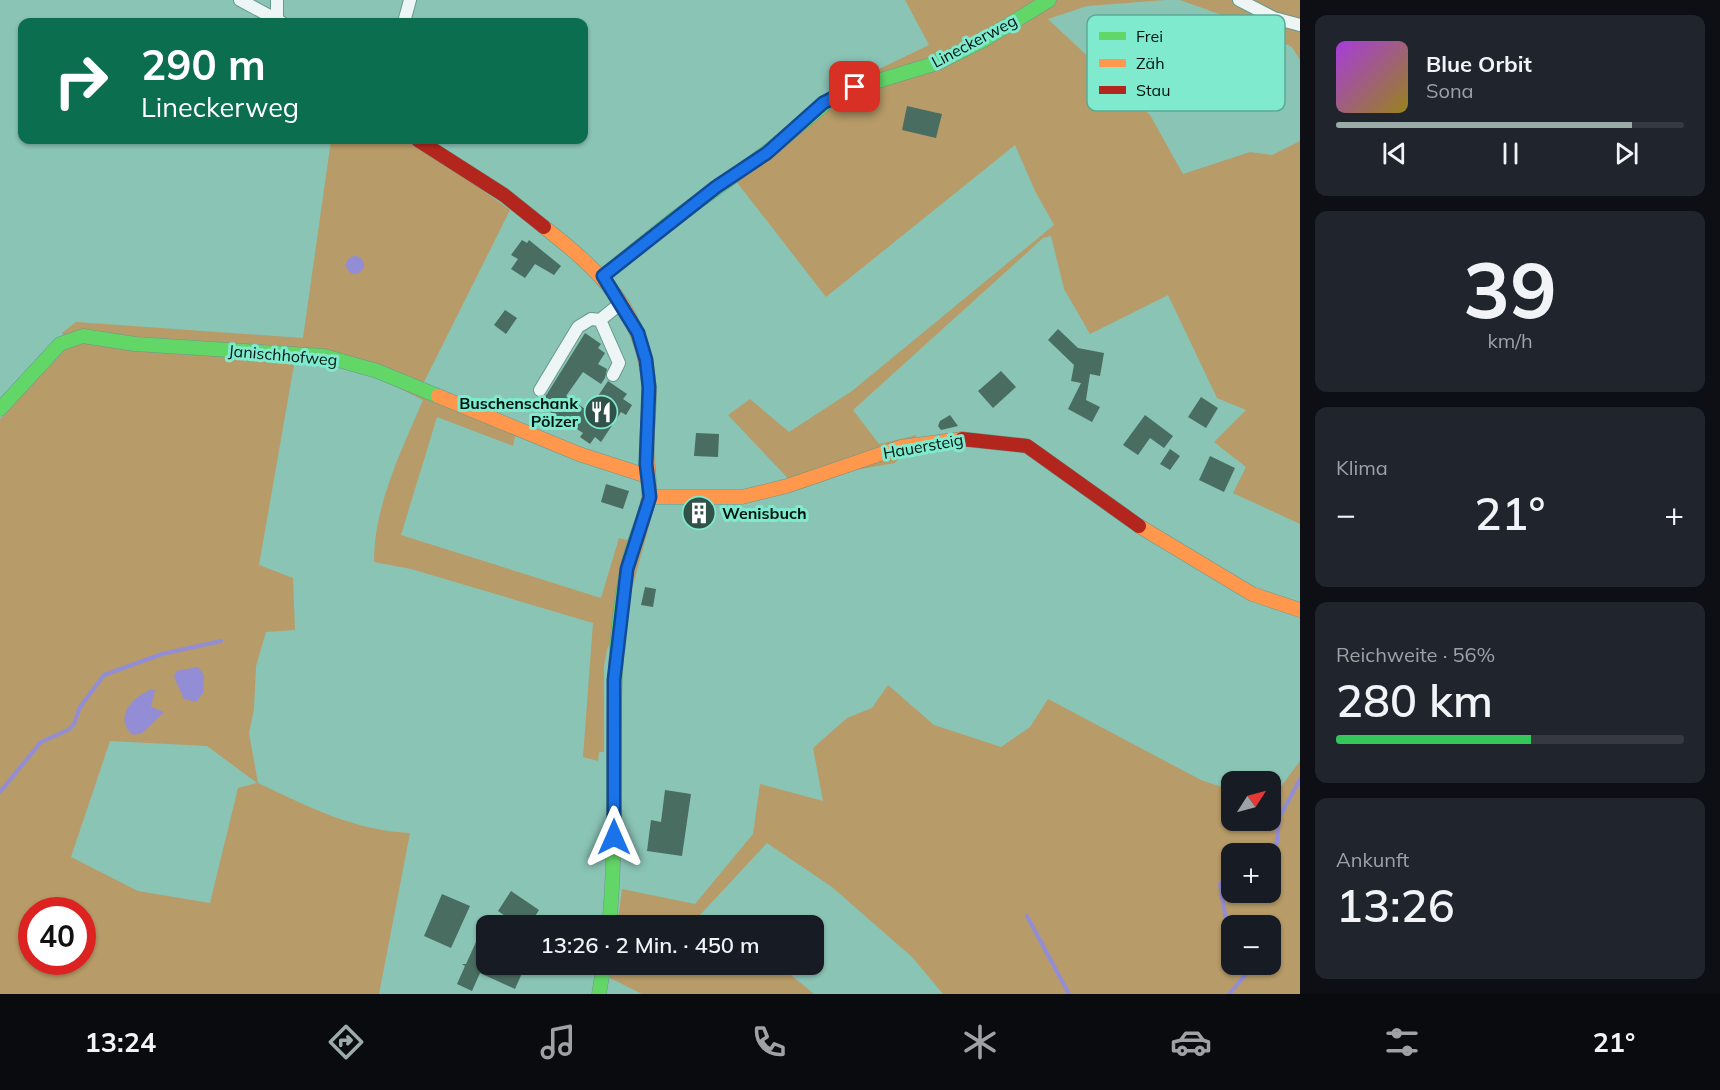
<!DOCTYPE html>
<html lang="de">
<meta charset="utf-8">
<style>
body{margin:0;font-family:Mulish,sans-serif;background:#20242c;color:#f1f3f6;height:100vh;display:flex;flex-direction:column;font-size:22px;white-space:nowrap}
*{box-sizing:border-box;margin:0}
p{font-size:20px;color:#9ea1a6}
.icon{flex:none;width:33px;height:33px;fill:none;stroke:currentColor;stroke-width:2;stroke-linecap:round;stroke-linejoin:round}
.map{position:relative;flex:1;overflow:hidden}
.drawer{display:flex;flex-direction:column;gap:15px;padding:15px;background:#0d0f14;width:420px}
.drawer>*{flex:none}
.guide{position:absolute;left:18px;top:18px;width:570px;height:126px;border-radius:12px;box-shadow:0 2px 4px #0004;background:#0b6e4f;color:#fff;overflow:hidden}
.needle{width:39px;rotate:54deg}
.fabs{position:absolute;left:1221px;top:771px;display:grid;gap:12px}
.fabs a{display:grid;place-items:center;width:60px;height:60px;border-radius:12px;background:#171b24;box-shadow:0 2px 4px #0004;font-size:30px}
.speed{position:absolute;left:18px;top:897px;display:flex;gap:12px;font-size:30px;font-weight:700;text-align:center}
.speed>*{display:grid;place-content:center;width:78px;height:78px;border-radius:50%;background:#171b24;box-shadow:0 2px 4px #0004;line-height:1}
.speed .limit{border:9px solid #d22;background:#fff;color:#111}
.pin{position:absolute;display:grid;place-items:center;width:51px;height:51px;color:#fff;margin:-26px;border-radius:12px;box-shadow:0 3px 9px #0006}
.me{position:absolute;width:66px;margin:-33px;rotate:0deg;stroke-linejoin:round;filter:drop-shadow(0 0 4px #0008)}
.turn{display:flex;align-items:center;gap:21px;height:126px;padding:0 24px;font-size:27px}
.turn .icon{width:78px;height:78px;stroke-width:2.5}
.turn b{display:block;font-size:42px;line-height:51px}
.big{font-size:45px;font-weight:600;line-height:1.1}
.drawer .widget{flex:1;display:flex;flex-direction:column;justify-content:center;gap:9px;min-width:0;padding:0 21px;border-radius:12px;background:#20242c}
.drawer .dial{align-items:center;gap:0}
.dial b{font-size:78px;line-height:1}
.song{display:flex;align-items:center;gap:18px}
.cover{width:72px;height:72px;border-radius:9px;background:linear-gradient(135deg,hsl(280 70% 55%),hsl(50 70% 35%))}
.played{height:6px;border-radius:3px;background:linear-gradient(90deg,#9aaba8 85%,#363941 85%)}
.keys{display:flex;justify-content:space-around;direction:ltr}
.heat{display:flex;justify-content:space-between;align-items:center;font-size:33px;direction:ltr}
.charge{height:9px;border-radius:4px;background:linear-gradient(90deg,#34c759 56%,#363941 0)}
.trip{position:absolute;left:476px;top:915px;width:348px;height:60px;border-radius:12px;background:#171b24;box-shadow:0 2px 4px #0004;font-weight:600;line-height:60px;text-align:center}
.menu{display:flex;height:96px;justify-content:space-around;align-items:center;background:#090b0e;color:#9ea1a6}
.menu .icon{width:42px;height:42px}
.menu .selected{color:#9aaba8}
.menu b{font-size:27px;color:#f1f3f6}
main{display:flex;flex:1;min-height:0}
.map>svg:first-child{display:block}
.green{fill:#b79b68;fill-rule:evenodd}
.water{fill:#928dd5}
.lines{fill:none;stroke-linecap:round;stroke-linejoin:round}
.stream{stroke:#928dd5;stroke-width:4}
.building{fill:#4a6d61}
.street-casing{stroke:#68998d;stroke-width:14}
.fast-casing{stroke:#68998d;stroke-width:15}
.slow-casing{stroke:#68998d;stroke-width:15}
.jam-casing{stroke:#68998d;stroke-width:15}
.street{stroke:#edf6f4;stroke-width:12}
.fast{stroke:#63d668;stroke-width:14}
.slow{stroke:#ff974d;stroke-width:14}
.jam{stroke:#b3261e;stroke-width:14}
.route-casing{stroke:#114b97;stroke-width:15}
.route{stroke:#1a73e8;stroke-width:10}
.labels{text-anchor:middle;dominant-baseline:central;stroke-width:6;stroke-linejoin:round;paint-order:stroke}
.street-label{font-size:16px;fill:#00150f;stroke:#7feace}
.poi-label{font-size:16px;font-weight:bold;fill:#00150f;stroke:#7feace;text-anchor:end}
.key{fill:#7feace;stroke:#59aa95;stroke-width:1.5}
.key-label{font-size:16px;fill:#00150f}
</style>
<main>
<div class="map">
<svg width="1300" height="994" viewBox="0 0 1300 994">
<rect width="100%" height="100%" fill="#8ac4b5"/>
<path class="green" d="M905 0H1166L1087 6 1048 19 1150 115 1183 174 1250 152 1272 155 1300 141V524L1233 493 1246 467 1214 442 1246 410 1217 398 1168 295 1090 334 1064 289 1051 236 1043 238 853 410 879 444 917 435 895 463 855 470 799 490 728 415 750 399 789 432 852 391 1054 225 1035 191 1015 145 826 297 732 176 819 98 929 45Z
M1180 0H1300V60L1292 47 1233 19Z
M331 140H414L510 210 422 386 517 427 513 446 437 417 401 535 601 598 619 538 627 540 651 519 633 585 607 650 604 666V752H599L598 761 583 757 593 623 411 569 374 562C374 505 401 452 423 400L352 365 295 359 259 565 293 578 295 630 266 632 256 666 254 709 249 733 258 783C307 806 355 831 410 833L379 994H0V419L69 345 62 333 76 322 303 338ZM110 741 207 746 257 783 238 788 210 903 138 891 71 857ZM32 910H82V962H32Z
M888 685 934 725 1001 747 1030 727 1048 699 1201 780 1231 790 1232 820H1270L1271 800 1300 761V994H943L912 957 832 887 767 843 700 915 718 925 617 926 622 889 695 904 753 834 760 784 823 801 813 748 847 718 872 708ZM1232 854H1270V892H1232ZM1232 926H1270V964H1232Z
M611 965H779L814 994H642L610 978Z"/>
<path class="water" d="M346 265a9 9 0 1 1 18 0a9 9 0 1 1-18 0Z
M198 667 204 675 203 693 196 702 184 699 174 677 176 671Z
M153 689 155 690 151 707 164 712 142 733 133 735C112 718 134 695 153 689Z"/>
<g class="lines">
<path class="stream" d="M0 792 41 742 68 730 74 724 80 707 104 675 162 654 221 641
M1256 854 1277 843 1279 818 1300 779
M1232 872 1220 884 1227 926 1232 932
M1027 916 1069 994
M1229 994 1247 973 1246 964"/>
</g>
<path class="building" d="M907 106 942 114 936 138 902 130Z
M522 240 527 243 529 240 561 266 554 275 535 264 525 278 511 269 518 259 511 255Z
M505 310 517 318 506 334 494 325Z
M1058 329 1078 348 1104 353 1100 376 1090 374 1086 400 1100 407 1092 422 1068 409 1081 383 1071 381 1074 365 1048 340Z
M585 333 601 344 598 348 605 353 598 364 607 369 605 378 601 384 583 372 566 396 588 411 608 381 627 394 623 399 632 405 626 415 621 412 601 442 595 437 590 444 580 437 583 433 538 404 547 394Z
M1001 371 1016 387 993 408 978 391Z
M1201 397 1218 408 1206 428 1188 417Z
M950 415 958 426 941 430 938 426 940 421Z
M1145 415 1173 436 1164 448 1150 438 1138 455 1123 445Z
M696 433 719 434 718 457 694 456Z
M1170 449 1180 456 1170 470 1160 464Z
M1210 456 1235 468 1224 492 1199 480Z
M606 484 629 491 623 509 601 502Z
M645 587 656 589 653 607 641 605Z
M665 790 691 794 682 856 647 851 651 820 661 822Z
M511 891 539 910 529 926H519L498 911Z
M442 894 470 906 451 948 424 936Z
M486 920V964H526L515 989 480 973 472 991 457 984 465 966 462 964H466Z"/>
<g class="lines">
<defs>
<path id="street" d="M240 0 281 22
M1239 0 1274 18 1300 25
M277 20V0
M404 22 410 0
M600 320 619 363 613 375
M540 390 578 327 591 319 600 320 621 303"/>
<path id="fast" d="M603 276 675 218 767 152 838 93 937 63 982 41 1049 0
M0 409 60 344 83 336 135 344 324 356 377 371 438 396
M609 926C621 808 604 687 627 570 631 549 640 529 646 509
M599 994 604 964"/>
<path id="slow" d="M544 227C600 271 643 310 649 386 650 405 647 426 647 445 646 466 653 489 646 509
M438 396 579 454 647 476
M650 497H742L787 486 901 447 962 439
M1139 526 1252 594 1300 610"/>
<path id="jam" d="M418 140 504 195 544 227
M962 439 1027 446 1139 526"/>
</defs>
<use href="#street" class="street-casing"/>
<use href="#fast" class="fast-casing"/>
<use href="#slow" class="slow-casing"/>
<use href="#jam" class="jam-casing"/>
<use href="#street" class="street"/>
<use href="#fast" class="fast"/>
<use href="#slow" class="slow"/>
<use href="#jam" class="jam"/>
</g>
<g class="lines">
<defs>
<path id="route" d="M614 837V680L627 569 650 497 646 464 649 387 646 360 638 333 603 276 716 187 767 153 823 103 855 87"/>
</defs>
<use href="#route" class="route-casing"/>
<use href="#route" class="route"/>
</g>
<defs>
<symbol id="restaurant-disc" viewBox="-11 -11 22 22"><circle r="9.5" fill="#305249" stroke="#7feace"/><path d="M-5-6h1v4h1v-4h1v4h1v-4h1v5L-1.5 .5V6h-2V.5L-5-1ZM5-6V6H3V1.5H1.5Q1.5-4 5-6Z" fill="#fff"/></symbol>
<symbol id="building-disc" viewBox="-11 -11 22 22"><circle r="9.5" fill="#305249" stroke="#7feace"/><path d="M-4-6H4V6H1V3H-1V6H-4ZM-2.5-4.3h1.7v1.8h-1.7ZM.8-4.3h1.7v1.8H.8ZM-2.5-1h1.7V.8h-1.7ZM.8-1h1.7V.8H.8Z" fill="#fff"/></symbol>
</defs>
<g fill-rule="evenodd">
<use href="#restaurant-disc" x="582" y="393" width="38" height="38"/>
<use href="#building-disc" x="680" y="494" width="38" height="38"/>
</g>
<g class="labels">
<g class="street-label">
<text transform="translate(974 41) rotate(-28)">Lineckerweg</text>
<text transform="translate(283 355) rotate(5)">Janischhofweg</text>
<text transform="translate(923 446) rotate(-10)">Hauersteig</text>
</g>
<g class="poi-label">
<text x="578" y="403">Buschenschank<tspan x="578" dy="18">Pölzer</tspan></text>
<text x="722" y="513" text-anchor="start">Wenisbuch</text>
</g>
</g>
<rect x="1087" y="15" width="198" height="96" rx="9" class="key"/>
<rect x="1099" y="32" width="27" height="8" fill="#63d668"/>
<rect x="1099" y="59" width="27" height="8" fill="#ff974d"/>
<rect x="1099" y="86" width="27" height="8" fill="#b3261e"/>
<g class="key-label">
<text x="1136" y="42">Frei</text>
<text x="1136" y="69">Zäh</text>
<text x="1136" y="96">Stau</text>
</g>
</svg>
<div class="fabs">
<a><svg class="needle" viewBox="-14 -14 28 28"><path d="M0-13l5 13h-10z" fill="#e53935"/><path d="M0 13l5-13h-10z" fill="#9ea1a6"/></svg></a>
<a>+</a>
<a>−</a>
</div>
<div class="speed"><div class="limit">40</div></div>
<div class="pin" style="left:855px;top:87px;background:#d93025"><svg class="icon" aria-label="arrive" viewBox="0 0 24 24"><path d="M6 21V4h12l-3 4 3 4H6"/></svg></div>
<svg class="me" style="left:614px;top:837px" viewBox="-20 -20 40 40"><path d="M0-17L14 15 0 8-14 15z" fill="#1a73e8" stroke="#fff" stroke-width="4"/></svg>
<div class="trip">13:26 · 2 Min. · 450 m</div>
<div class="guide">
<div class="turn"><svg class="icon" aria-label="right" viewBox="0 0 24 24"><path d="M7 20v-9h11M14 6l5 5-5 5"/></svg><div><b>290 m</b>Lineckerweg</div></div>
</div>
</div>
<section class="drawer">
<div class="widget">
<div class="song"><i class="cover"></i><div><b>Blue Orbit</b><p>Sona</p></div></div>
<div class="played"></div>
<div class="keys"><svg class="icon" aria-label="previous" viewBox="0 0 24 24"><path d="M18 5L8 12l10 7zM5 5v14"/></svg><svg class="icon" aria-label="pause" viewBox="0 0 24 24"><path d="M8 5v14M16 5v14"/></svg><svg class="icon" aria-label="next" viewBox="0 0 24 24"><path d="M6 5l10 7-10 7zM19 5v14"/></svg></div>
</div>
<div class="widget dial"><b>39</b><p>km/h</p></div>
<div class="widget"><p>Klima</p>
<div class="heat"><a>−</a><b class="big">21°</b><a>+</a></div>
</div>
<div class="widget"><p>Reichweite · 56%</p><b class="big">280 km</b><div class="charge"></div></div>
<div class="widget"><p>Ankunft</p><b class="big">13:26</b></div>
</section>
</main>
<nav class="menu">
<b>13:24</b>
<svg class="icon selected" aria-label="directions" viewBox="0 0 24 24"><path d="M12 3l9 9-9 9-9-9zM9 14v-3h6M13 9l2 2-2 2"/></svg>
<svg class="icon" aria-label="music" viewBox="0 0 24 24"><path d="M9 18V5l10-2v13"/><circle cx="6" cy="18" r="3"/><circle cx="16" cy="16" r="3"/></svg>
<svg class="icon" aria-label="phone" viewBox="0 0 24 24"><path d="M5 4h4l2 5-3 2q2 4 5 5l2-3 5 2v4C11 20 4 13 5 4z"/></svg>
<svg class="icon" aria-label="climate" viewBox="0 0 24 24"><path d="M12 3v18M4 7l16 10M4 17L20 7"/></svg>
<svg class="icon" aria-label="car" viewBox="0 0 24 24"><path d="M5 17H2v-5l4-1 3-4h7l3 4 3 1v5h-3M9 17h6M6 11h13"/><circle cx="7" cy="17" r="2"/><circle cx="17" cy="17" r="2"/></svg>
<svg class="icon" aria-label="filters" viewBox="0 0 24 24"><path d="M4 7h16M4 17h16"/><circle cx="9" cy="7" r="2"/><circle cx="15" cy="17" r="2"/></svg>
<b>21°</b>
</nav>
